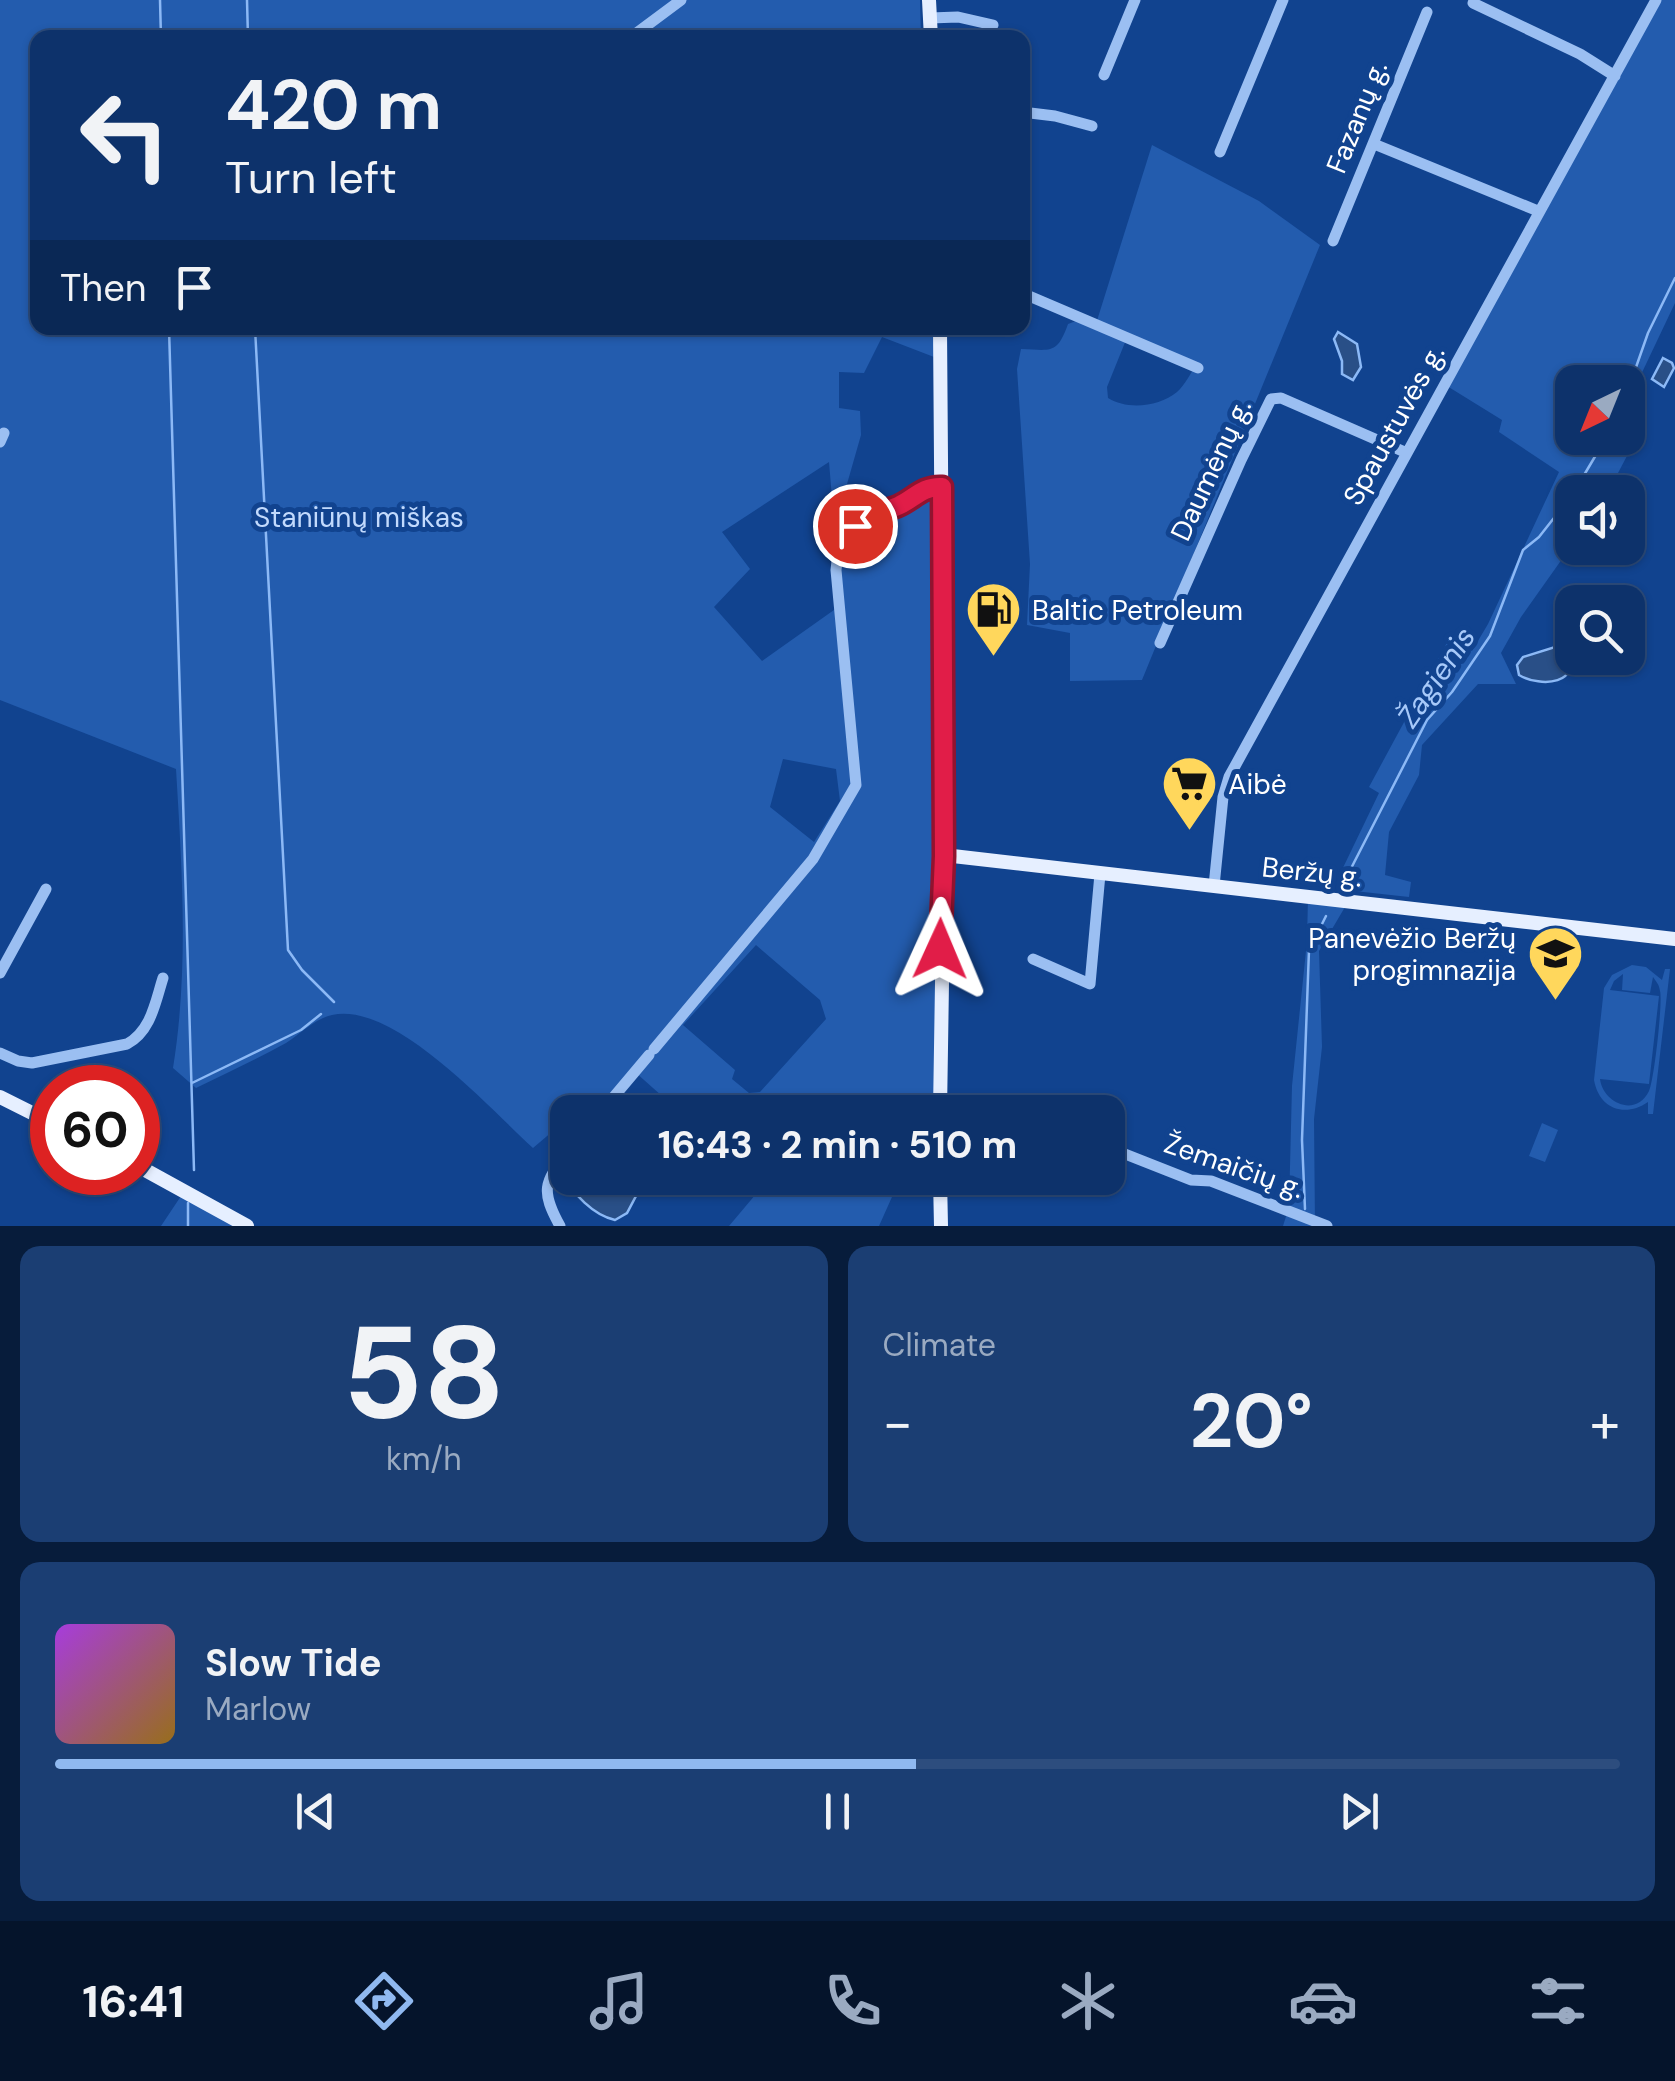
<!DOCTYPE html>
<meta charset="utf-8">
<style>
body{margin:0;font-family:"DM Sans",sans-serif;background:#1b3e73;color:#f1f3f6;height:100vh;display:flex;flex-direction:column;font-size:38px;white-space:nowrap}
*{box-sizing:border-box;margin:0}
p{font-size:32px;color:#9aaac1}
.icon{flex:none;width:55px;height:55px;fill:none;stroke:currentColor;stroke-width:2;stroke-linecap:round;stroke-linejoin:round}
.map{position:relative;height:1226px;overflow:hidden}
.sheet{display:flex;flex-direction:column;gap:20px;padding:20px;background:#071c3b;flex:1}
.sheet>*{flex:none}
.hud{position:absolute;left:30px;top:30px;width:1000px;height:305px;border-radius:20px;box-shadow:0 2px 8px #0004,0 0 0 2px #2d4d7e;background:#0d326b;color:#f1f3f6;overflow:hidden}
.needle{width:65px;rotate:223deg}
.controls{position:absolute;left:1555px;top:365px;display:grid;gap:20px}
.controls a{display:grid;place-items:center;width:90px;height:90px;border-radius:20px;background:#0d326b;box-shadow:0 2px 8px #0004,0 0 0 2px #2d4d7e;font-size:50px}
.speed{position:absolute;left:30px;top:1065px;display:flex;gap:20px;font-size:50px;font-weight:700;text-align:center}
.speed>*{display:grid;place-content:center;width:130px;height:130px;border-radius:50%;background:#0d326b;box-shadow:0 2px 8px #0004,0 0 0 2px #2d4d7e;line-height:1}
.speed .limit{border:15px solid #d22;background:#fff;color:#111}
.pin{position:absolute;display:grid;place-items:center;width:85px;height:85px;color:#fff;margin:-42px;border:5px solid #fff;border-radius:50%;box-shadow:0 2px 10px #0007}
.me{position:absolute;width:110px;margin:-55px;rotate:1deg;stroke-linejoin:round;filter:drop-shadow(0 0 8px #0008)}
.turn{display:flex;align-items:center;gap:35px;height:210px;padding:0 30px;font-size:45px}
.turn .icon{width:130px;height:130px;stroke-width:2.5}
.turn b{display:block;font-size:70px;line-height:85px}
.then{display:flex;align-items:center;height:95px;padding:0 30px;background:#0003;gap:20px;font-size:38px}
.big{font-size:75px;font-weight:700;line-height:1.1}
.sheet .widget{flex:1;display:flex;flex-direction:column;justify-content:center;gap:15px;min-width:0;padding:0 35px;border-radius:20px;background:#1b3e73}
.sheet .dial{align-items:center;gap:0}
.dial b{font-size:130px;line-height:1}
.song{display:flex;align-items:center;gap:30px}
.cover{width:120px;height:120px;border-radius:15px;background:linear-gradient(135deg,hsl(280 70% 55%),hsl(40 70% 35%))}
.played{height:10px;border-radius:5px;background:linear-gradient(90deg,#90b9f0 55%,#2d4d7e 55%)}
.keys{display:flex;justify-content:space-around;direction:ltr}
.heat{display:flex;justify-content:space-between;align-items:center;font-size:55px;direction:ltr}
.sheet .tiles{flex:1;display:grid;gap:20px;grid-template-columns:1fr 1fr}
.widget:last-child{grid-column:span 2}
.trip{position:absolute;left:550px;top:1095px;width:575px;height:100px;border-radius:20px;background:#0d326b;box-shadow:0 2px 8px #0004,0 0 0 2px #2d4d7e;font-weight:700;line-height:100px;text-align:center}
.dock{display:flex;height:160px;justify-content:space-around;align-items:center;background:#05142b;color:#9aaac1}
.dock .icon{width:70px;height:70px}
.dock .current{color:#90b9f0}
.dock b{font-size:45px;color:#f1f3f6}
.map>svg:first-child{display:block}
.green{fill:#235cae;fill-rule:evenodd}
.water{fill:#294f87;stroke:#8cb9f6;stroke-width:2.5}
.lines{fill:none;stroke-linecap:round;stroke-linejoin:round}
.stream{stroke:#8cb9f6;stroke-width:2.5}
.minor{stroke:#9bbff2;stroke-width:11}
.major{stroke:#e6efff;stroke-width:14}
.route-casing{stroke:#92132f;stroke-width:25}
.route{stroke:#e11d48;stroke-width:18}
.labels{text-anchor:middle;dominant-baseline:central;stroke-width:10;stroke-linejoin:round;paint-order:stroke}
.street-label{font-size:28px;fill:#fff;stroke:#11438f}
.park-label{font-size:28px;fill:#c2dafd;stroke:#11438f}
.poi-label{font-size:28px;fill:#fff;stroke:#11438f;text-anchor:start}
.water-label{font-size:30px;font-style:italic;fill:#a7c9f9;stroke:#11438f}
</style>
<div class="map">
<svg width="1675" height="1226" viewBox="0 0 1675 1226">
<rect width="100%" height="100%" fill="#11438f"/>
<path class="green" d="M0 0H920L921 38H38V328H940L934 357 882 337 864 373 839 372V408L860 411 861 435 843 498 903 506 924 491 936 493 940 1112H680L635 1072 601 1112H568L567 1143 553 1131 533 1148C490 1109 394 1001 332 1015 316 1018 300 1034 286 1043 257 1059 226 1073 196 1088L173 1068C189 969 182 869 176 769L0 700ZM829 462 841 605 762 661 714 607 750 569 722 532ZM783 759 836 769 840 801 814 842 770 807ZM756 945 820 1000 826 1019 760 1092 749 1093 732 1079 735 1070 683 1025Z
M1658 0H1675V303L1628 402V382H1572V438H1622L1628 454 1608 492H1572V545L1521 617 1501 653 1516 684H1478L1422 745 1419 775 1389 832 1385 875 1411 882 1409 897 1336 889 1339 876 1379 793 1369 787 1449 639 1472 651 1488 624 1559 472 1499 432 1502 420 1447 386Z
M1152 145 1259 201 1320 245 1142 680 1070 681V633L1027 625 1030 564 1017 369 1021 349C1051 350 1057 355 1068 324L1076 321 1095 327ZM1128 335 1196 365C1190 374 1185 385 1177 392 1159 407 1127 410 1108 398L1107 387Z
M1308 897 1348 902 1319 951 1322 1047 1314 1119 1315 1226H1283L1289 1207 1292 1086 1307 941Z
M1632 965 1646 967 1662 980 1665 969H1670L1653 1114H1648V1102C1625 1118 1599 1109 1594 1080L1604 988 1612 975ZM1623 974 1622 990 1650 993 1653 977C1657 983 1659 984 1660 991 1663 1001 1654 1081 1649 1091 1636 1118 1603 1103 1600 1079L1649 1084 1659 996 1610 990 1614 981Z
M1542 1123 1558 1130 1545 1162 1529 1156Z
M751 1178H940V1194L896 1188 879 1226H729L761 1188Z
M185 1190 247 1226H161Z"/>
<path class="water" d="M1338 332 1357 344 1361 367 1353 380 1342 374V361L1334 339Z
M1663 358 1672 363 1674 368 1664 387 1652 379Z
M1555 647 1566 650C1584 684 1541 688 1519 675L1517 665 1523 657Z
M567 1167 568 1178C590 1178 624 1174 636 1196L627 1213 615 1220C593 1215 573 1194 563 1174Z"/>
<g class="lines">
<path class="stream" d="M160 0 161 38
M247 0 248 38
M169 328 194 1170
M255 328 288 950 302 970 334 1002
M1628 390 1648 333 1675 278
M1574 492 1606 438
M1341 888 1427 720 1452 692 1490 636 1523 550 1539 537 1572 495
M192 1083 301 1030 321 1014
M1305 1209 1302 1140 1309 950 1326 916
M188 1226V1203"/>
<path class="minor" d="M1473 3 1580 54 1615 76
M930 18 958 17 993 25
M630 38 681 0
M1104 75 1135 0
M1022 112 1055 116 1092 126
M1374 144 1538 211
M1220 152 1283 0
M1333 241 1427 12
M1022 293 1198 368
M0 442 4 433
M1160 643 1241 460 1271 399 1281 398 1407 453
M1214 886 1223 797 1229 777 1656 0
M1033 959 1090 984 1100 874
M0 973 46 889
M654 1049 813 859 856 785 836 570C837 547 852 521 874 512 882 509 890 509 898 506 914 499 923 486 941 487
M0 1053 18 1061 32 1063 127 1044C151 1031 155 1003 163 978
M601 1112 649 1055
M1125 1154 1191 1180 1211 1181 1327 1226
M560 1226C541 1192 543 1182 568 1153"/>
<path class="major" d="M929 0 931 38
M944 855 1675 939
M0 1097 52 1123
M940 1112 944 855 940 328
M138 1166 247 1226
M940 1178 941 1226"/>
</g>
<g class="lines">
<defs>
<path id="route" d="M855 526C868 512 881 513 898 506 914 499 922 486 942 487L944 856 940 949"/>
</defs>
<use href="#route" class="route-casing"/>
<use href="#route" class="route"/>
</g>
<defs>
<symbol id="fuel-pin" viewBox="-11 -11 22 30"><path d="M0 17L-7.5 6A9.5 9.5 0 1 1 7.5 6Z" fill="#ffd75c" stroke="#11438f"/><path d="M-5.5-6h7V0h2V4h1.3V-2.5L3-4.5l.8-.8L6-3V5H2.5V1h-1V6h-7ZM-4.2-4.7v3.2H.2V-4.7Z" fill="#111"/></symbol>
<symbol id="supermarket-pin" viewBox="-11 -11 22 30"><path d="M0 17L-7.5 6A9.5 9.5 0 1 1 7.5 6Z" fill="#ffd75c" stroke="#11438f"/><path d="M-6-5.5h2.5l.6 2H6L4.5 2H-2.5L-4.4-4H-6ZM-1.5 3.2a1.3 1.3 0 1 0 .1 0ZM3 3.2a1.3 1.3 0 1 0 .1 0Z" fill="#111"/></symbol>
<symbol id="school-pin" viewBox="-11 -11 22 30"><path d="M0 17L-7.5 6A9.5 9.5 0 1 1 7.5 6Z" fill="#ffd75c" stroke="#11438f"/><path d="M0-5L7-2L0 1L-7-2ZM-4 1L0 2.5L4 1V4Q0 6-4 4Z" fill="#111"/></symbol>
</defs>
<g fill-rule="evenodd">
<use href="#fuel-pin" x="962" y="578" width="63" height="86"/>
<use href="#supermarket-pin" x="1158" y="752" width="63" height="86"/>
<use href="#school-pin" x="1524" y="922" width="63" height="86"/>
</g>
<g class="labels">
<g class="street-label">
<text transform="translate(1357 117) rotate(-68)">Fazanų g.</text>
<text transform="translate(1394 425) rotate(-61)">Spaustuvės g.</text>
<text transform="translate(1211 470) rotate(-65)">Daumėnų g.</text>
<text transform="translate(1312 872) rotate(6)">Beržų g.</text>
<text transform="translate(1234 1166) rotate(19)">Žemaičių g.</text>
</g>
<g class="park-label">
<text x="359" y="517">Staniūnų miškas</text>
</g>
<g class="poi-label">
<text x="1032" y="610">Baltic Petroleum</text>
<text x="1228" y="784">Aibė</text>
<text x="1516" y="938" text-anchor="end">Panevėžio Beržų<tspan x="1516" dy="32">progimnazija</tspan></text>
</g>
<g class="water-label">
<text transform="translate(1436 677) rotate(-56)">Žagienis</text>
</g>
</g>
</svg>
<div class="controls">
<a><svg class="needle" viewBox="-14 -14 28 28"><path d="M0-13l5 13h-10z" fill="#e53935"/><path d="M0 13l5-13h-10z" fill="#9aaac1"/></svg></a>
<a><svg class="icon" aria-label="sound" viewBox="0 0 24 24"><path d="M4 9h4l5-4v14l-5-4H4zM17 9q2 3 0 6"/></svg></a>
<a><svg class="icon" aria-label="search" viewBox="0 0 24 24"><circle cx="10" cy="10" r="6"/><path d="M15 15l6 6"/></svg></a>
</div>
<div class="speed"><div class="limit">60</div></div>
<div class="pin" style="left:855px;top:526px;background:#d93025"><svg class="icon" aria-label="arrive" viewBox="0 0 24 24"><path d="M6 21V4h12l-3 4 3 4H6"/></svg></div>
<svg class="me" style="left:940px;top:949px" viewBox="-20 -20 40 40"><path d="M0-17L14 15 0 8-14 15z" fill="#e11d48" stroke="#fff" stroke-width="4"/></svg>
<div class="trip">16:43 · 2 min · 510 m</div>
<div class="hud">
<div class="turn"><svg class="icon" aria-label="left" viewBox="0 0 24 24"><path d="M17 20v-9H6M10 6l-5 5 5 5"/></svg><div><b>420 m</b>Turn left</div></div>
<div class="then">Then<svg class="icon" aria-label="arrive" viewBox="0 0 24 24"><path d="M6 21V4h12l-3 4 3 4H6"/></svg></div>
</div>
</div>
<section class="sheet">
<div class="tiles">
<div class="widget dial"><b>58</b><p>km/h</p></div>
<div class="widget"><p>Climate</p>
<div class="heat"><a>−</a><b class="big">20°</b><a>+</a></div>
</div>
<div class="widget">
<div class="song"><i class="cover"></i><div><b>Slow Tide</b><p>Marlow</p></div></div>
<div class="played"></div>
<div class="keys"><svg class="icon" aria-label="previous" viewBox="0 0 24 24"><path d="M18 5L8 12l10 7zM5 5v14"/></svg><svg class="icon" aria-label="pause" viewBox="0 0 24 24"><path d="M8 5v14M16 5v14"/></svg><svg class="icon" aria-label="next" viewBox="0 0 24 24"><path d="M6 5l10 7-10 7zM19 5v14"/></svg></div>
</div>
</div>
</section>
<nav class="dock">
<b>16:41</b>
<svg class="icon current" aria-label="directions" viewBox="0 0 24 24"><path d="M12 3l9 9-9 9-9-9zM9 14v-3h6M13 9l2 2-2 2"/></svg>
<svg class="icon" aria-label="music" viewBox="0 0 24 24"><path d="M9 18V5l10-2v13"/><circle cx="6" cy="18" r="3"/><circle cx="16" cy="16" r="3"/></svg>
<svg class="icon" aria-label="phone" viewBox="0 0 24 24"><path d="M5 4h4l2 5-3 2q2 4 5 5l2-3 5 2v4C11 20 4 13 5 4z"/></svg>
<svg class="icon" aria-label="climate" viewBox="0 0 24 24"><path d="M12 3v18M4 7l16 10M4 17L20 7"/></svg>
<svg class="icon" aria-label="car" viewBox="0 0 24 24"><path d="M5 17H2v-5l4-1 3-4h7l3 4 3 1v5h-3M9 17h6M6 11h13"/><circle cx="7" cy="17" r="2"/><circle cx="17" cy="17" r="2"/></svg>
<svg class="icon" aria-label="filters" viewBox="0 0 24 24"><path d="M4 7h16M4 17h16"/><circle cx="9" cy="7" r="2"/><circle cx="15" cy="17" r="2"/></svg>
</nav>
